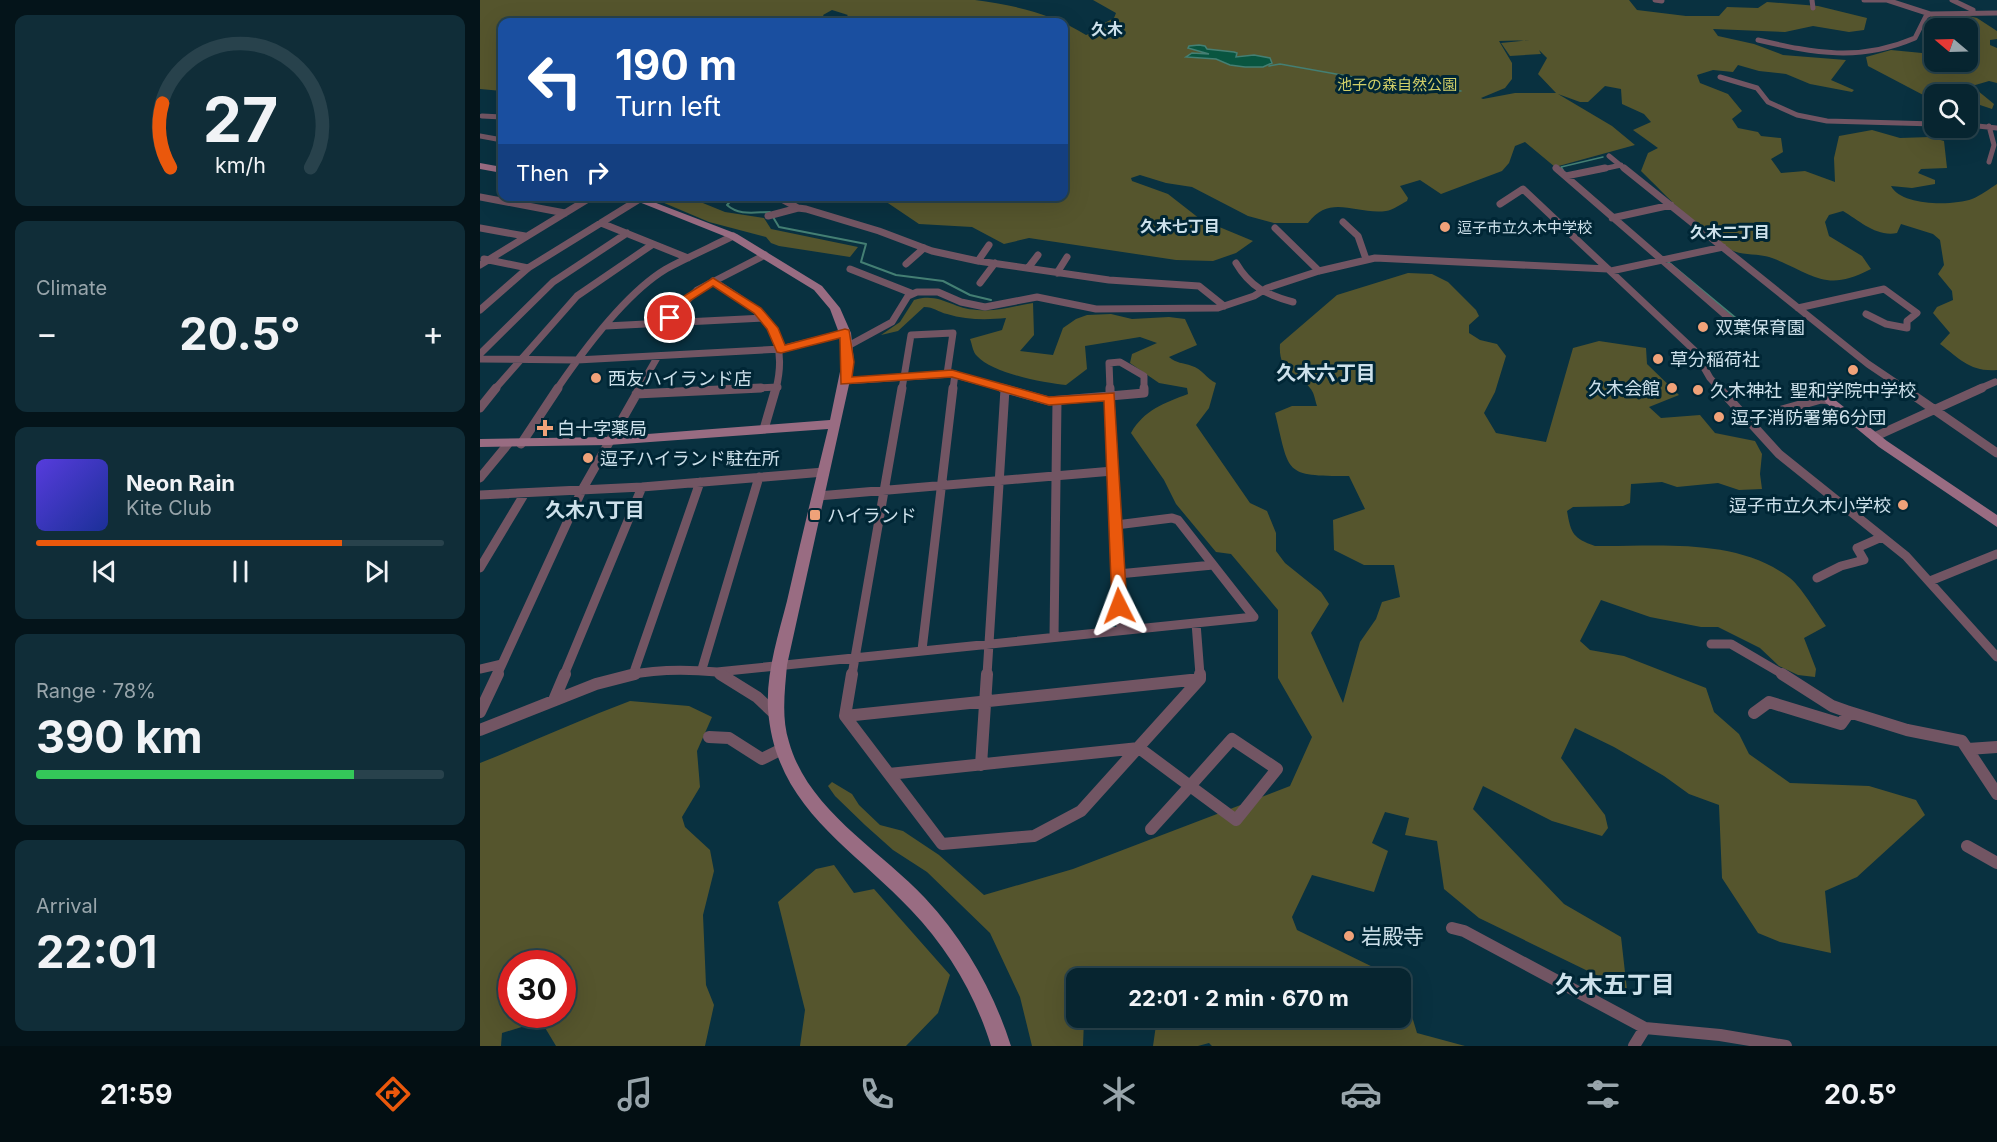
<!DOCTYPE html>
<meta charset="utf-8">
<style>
body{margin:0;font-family:Inter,"Noto Sans JP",sans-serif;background:#102d38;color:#f1f3f6;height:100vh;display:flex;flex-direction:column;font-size:22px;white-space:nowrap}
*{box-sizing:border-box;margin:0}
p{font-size:20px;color:#98a5ab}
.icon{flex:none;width:33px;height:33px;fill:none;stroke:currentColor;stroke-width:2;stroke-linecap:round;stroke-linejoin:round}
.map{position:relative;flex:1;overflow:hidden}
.panel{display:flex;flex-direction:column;gap:15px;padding:15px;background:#04141a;width:480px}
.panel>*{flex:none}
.hud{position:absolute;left:18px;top:18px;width:570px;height:183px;border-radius:12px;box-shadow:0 6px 24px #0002,0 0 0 2px #28424c;background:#1a4fa0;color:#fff;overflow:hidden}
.needle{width:39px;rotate:289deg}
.buttons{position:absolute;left:1444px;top:18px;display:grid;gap:12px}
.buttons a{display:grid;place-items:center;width:54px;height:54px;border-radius:12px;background:#072530;box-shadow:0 6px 24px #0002,0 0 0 2px #28424c;font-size:30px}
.speed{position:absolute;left:18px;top:950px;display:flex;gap:12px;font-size:30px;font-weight:700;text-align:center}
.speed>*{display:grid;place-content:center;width:78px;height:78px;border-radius:50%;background:#072530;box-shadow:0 6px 24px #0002,0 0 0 2px #28424c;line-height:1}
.speed .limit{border:9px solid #d22;background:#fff;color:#111}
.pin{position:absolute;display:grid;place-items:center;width:51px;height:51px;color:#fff;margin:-26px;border:3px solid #fff;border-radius:50%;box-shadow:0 2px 6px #0007}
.me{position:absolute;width:66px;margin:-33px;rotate:357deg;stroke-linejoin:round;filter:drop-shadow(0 0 4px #0008)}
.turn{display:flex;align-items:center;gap:21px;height:126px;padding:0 18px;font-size:27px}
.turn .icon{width:78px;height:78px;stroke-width:2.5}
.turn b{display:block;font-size:42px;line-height:51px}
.then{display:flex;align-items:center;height:57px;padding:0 18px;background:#0003;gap:12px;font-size:22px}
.big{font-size:45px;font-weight:700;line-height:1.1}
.panel .tile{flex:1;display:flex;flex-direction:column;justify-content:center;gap:9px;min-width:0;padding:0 21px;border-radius:12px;background:#102d38}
.panel .dial{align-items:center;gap:0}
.dial svg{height:156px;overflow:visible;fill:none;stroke:#28424c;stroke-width:7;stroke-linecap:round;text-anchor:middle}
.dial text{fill:#f1f3f6;stroke:none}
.song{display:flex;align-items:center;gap:18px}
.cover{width:72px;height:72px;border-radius:9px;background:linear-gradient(135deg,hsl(250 70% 55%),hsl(230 70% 35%))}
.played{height:6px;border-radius:3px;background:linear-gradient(90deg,#ea580c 75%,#28424c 75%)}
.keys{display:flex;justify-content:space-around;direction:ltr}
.heat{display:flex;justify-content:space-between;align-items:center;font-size:33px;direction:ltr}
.charge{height:9px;border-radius:4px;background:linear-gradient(90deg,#34c759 78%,#28424c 0)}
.trip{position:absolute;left:586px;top:968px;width:345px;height:60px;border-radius:12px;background:#072530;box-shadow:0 6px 24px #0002,0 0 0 2px #28424c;font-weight:700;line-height:60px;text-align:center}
.tabs{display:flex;height:96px;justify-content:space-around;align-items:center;background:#030f13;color:#98a5ab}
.tabs .icon{width:42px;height:42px}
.tabs .selected{color:#ea580c}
.tabs b{font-size:27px;color:#f1f3f6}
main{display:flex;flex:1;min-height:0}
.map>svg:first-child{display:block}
.green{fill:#55552d;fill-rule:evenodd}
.water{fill:#095540;stroke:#447f73;stroke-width:1.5}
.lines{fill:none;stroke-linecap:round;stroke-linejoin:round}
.stream-far1{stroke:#447f73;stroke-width:1.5}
.stream{stroke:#447f73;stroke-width:2}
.street-far3{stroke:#725563;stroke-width:5}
.street-far2{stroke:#725563;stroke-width:7}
.street-far1{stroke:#725563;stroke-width:9}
.street{stroke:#725563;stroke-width:12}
.secondary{fill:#996c82;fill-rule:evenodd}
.route{fill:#ea580c;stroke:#983908;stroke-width:1.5}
.poi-dot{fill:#f0a279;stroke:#002635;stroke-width:2}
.labels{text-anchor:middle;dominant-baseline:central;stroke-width:6;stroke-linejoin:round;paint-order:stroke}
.far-park-label{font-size:15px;fill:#d0cf68;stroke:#002635}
.far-poi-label{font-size:15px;fill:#cde1eb;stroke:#002635;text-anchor:start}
.far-neighbourhood-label{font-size:16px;font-weight:bold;fill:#cde1eb;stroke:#002635}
.poi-label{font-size:18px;fill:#cde1eb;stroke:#002635;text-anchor:start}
.neighbourhood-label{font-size:20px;font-weight:bold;fill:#cde1eb;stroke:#002635}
.near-poi-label{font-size:21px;fill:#cde1eb;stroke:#002635;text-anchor:start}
.near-neighbourhood-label{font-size:24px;font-weight:bold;fill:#cde1eb;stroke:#002635}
</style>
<main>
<section class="panel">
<div class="tile dial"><svg viewBox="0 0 100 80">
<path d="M14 69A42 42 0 1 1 86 69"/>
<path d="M14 69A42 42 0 0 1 10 36" stroke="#ea580c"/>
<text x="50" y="56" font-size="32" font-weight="700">27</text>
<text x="50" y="72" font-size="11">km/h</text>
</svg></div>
<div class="tile"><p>Climate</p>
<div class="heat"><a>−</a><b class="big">20.5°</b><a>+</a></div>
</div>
<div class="tile">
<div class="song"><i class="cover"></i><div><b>Neon Rain</b><p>Kite Club</p></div></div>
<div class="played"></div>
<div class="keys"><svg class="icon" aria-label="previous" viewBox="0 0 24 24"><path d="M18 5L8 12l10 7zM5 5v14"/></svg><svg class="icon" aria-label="pause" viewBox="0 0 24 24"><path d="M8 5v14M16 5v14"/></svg><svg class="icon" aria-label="next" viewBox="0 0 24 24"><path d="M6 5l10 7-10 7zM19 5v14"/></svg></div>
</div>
<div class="tile"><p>Range · 78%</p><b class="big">390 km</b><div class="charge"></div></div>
<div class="tile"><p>Arrival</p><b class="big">22:01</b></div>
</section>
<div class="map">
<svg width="1517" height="1046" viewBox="0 0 1517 1046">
<rect width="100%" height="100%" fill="#093140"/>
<path class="green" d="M0 0H495C534 5 573 14 606 35L620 30 617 27 634 18 636 13 613 0H1149L1157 10 1206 16H1239L1247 7 1278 8 1287 2 1338 6 1387 18 1384 30 1369 32 1333 26 1305 32 1233 29 1238 36 1274 44 1303 55 1366 60 1351 80 1374 90 1372 92 1330 84 1306 74 1279 71 1258 65 1253 72 1233 70 1217 75 1220 83 1248 94 1262 111 1252 119 1258 128 1278 132 1281 136 1301 138 1303 152 1291 159 1301 173 1325 171 1355 182 1354 158 1359 136 1392 130 1420 138 1450 137 1464 141 1467 168 1441 169 1438 173 1455 180V184L1432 188 1411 186C1421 206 1472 206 1492 199 1500 196 1509 189 1517 184V370C1490 372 1480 359 1460 344L1470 333 1453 313 1457 307 1473 300 1472 291 1458 274 1464 265 1460 240 1453 234 1421 224 1417 233C1396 237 1380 221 1363 211L1349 215 1345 222 1349 236 1382 256 1391 269C1345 293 1334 274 1292 258 1279 253 1263 256 1251 250 1221 234 1186 195 1161 171L1168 153 1178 148 1153 130 1171 122 1164 114 1142 104 1141 89 1125 86 1108 102H1100L1078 94 1132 126 1155 145 1075 167 1045 142 1035 146 1029 163 1022 171 961 194 940 180 920 186 928 198 927 201C921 204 913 210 906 211 876 215 850 193 828 223H794L768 216 712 187 686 183 660 175 651 178 652 181 688 194 720 219 773 241 756 253 733 261 696 260 549 238 524 244 492 227 439 224 399 197H384L584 196V22H360L368 15 352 10 343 15 347 22H270L274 17 252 21 251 22H22V91L0 89ZM1050 40 1021 43 1030 56 1061 54 1059 50 1067 58 1058 74 1076 93H1035L1003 99 1001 98 1025 88 1032 79V63L1019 41Z
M1480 14 1497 18 1517 31V39L1510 40V45L1517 48V83L1509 81 1492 86 1514 104 1512 109 1500 105 1484 92H1465L1463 94H1455V107L1447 97 1388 66 1386 57 1411 50 1442 53 1454 47 1446 41 1454 24 1449 20 1452 15ZM1455 28H1488V62H1455Z
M170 197H208L245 212 284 218 291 229 378 247 370 257 299 246 291 243 286 237 229 222Z
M928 273 952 274 968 282 996 310 999 316 989 325V333L1000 340 1017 344 1026 356 1015 392 1004 413 1016 433 1066 442 1093 348 1119 341 1166 348 1167 364 1199 395 1169 407 1181 418 1220 415 1235 433 1275 441 1282 454 1280 474 1282 489 1259 490 1238 483 1197 487 1182 482 1151 484 1150 503 1143 506 1093 507 1087 511C1091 534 1093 538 1115 546 1178 547 1256 537 1310 578 1322 588 1336 612 1346 626L1324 638 1336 669 1335 677 1318 675 1299 666 1280 648 1238 627H1221L1170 617 1121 600 1100 641 1110 650 1144 656 1226 688 1234 712 1259 734 1269 754 1310 783 1389 786 1436 800 1445 815 1377 877 1345 891 1351 953 1300 942 1278 933 1242 878 1239 805 1209 794 1184 776 1134 747 1095 728 1081 758 1125 815 1128 828 1122 836 1072 821 1003 786 993 809 1084 904 1141 937 1147 990 999 918 964 889 957 841 925 835 929 818 905 812 892 843 908 851 894 892 832 875 812 917 817 930 899 970 908 978H597V1017H606L604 1020 603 1046H552L540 997 510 933 447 872 413 850 385 825 355 796 348 786 352 782 372 794 379 805 400 825 423 831 459 855 504 895 593 869 810 786 832 737 798 678V610L751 554 736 552 696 504 684 480 651 433C664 410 684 403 708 394L707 388 679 383 650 363 652 354 677 343 660 337 605 346 607 369 586 385C564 383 512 373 497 356 493 353 492 344 490 339L522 330 526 318C507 320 486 320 467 314 458 312 454 307 444 307L418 331 401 335 420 322 434 300C461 292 471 309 497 310 516 312 534 306 553 303L554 335 540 351 573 355 583 328 596 319 607 315 631 314 652 319 689 317 705 319 717 345 689 357C697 364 702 362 712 366 721 368 727 379 736 383L729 408 716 425 770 503 787 511 796 533V551L805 563 841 592 849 604 831 633 863 703 880 642 896 619 902 602 920 597 914 565H884L854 550 853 520 885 509 869 476C803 476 810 474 795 413L812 406H837C835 400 834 392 830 388 816 369 798 374 800 344L857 295Z
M150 701 209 706 232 717 217 751 220 787 202 817 205 827 230 850 234 871 223 915 226 985 234 1005 225 1046H76L61 1021 22 1033 21 1046H0V763C50 743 99 720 150 701ZM32 963H82V1014H32Z
M354 865 374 893 394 889 470 975 458 1013 426 1046H320L325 1010 298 902 336 869Z
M921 989 925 993 937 1033 985 1046H732L729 1043 718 1046H673L676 1025 672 1017H921Z"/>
<path class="water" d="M719 45 725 46 727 49 754 52 757 53 756 57 774 55 790 58 792 63 783 67H765L750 65 736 59 706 57 712 53 729 54 708 48 709 46Z"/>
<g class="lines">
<path class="stream-far1" d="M789 66 800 64 884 79 919 81 937 87 981 91
M1083 170 1081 167 1123 157"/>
<path class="stream" d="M255 196 247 205C259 216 275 212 290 212L299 227 386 244 381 262 416 275 463 281 490 295 511 300
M1187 261 1275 334"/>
<path class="street-far3" d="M1175 0 1182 1
M1332 0 1333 8
M1384 0H1407L1450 14 1517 13
M1472 0 1493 10
M1278 40C1335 53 1379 62 1435 38L1446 16 1450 14
M1240 77 1277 88 1288 102 1317 115 1347 121 1455 124
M2 116 22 117
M1488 125 1517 128
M1509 126 1514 145 1509 162
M0 136 22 140
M1129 156 1146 170
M1076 168 1078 170
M1118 170 1141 165"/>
<path class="street-far2" d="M1076 168 1265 332H1268
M1144 168 1388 364 1425 389
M1086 176 1125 168
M296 196 318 208
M0 197 85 213
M1020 204 1043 189 1214 350 1230 378 1240 389
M288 216 318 208 326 209 399 231 452 251 498 261 629 280 719 286 744 306
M1132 218 1191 205
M863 222 878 236 886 259
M121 223 208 258
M0 228 45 236
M795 228 839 271
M4 259 48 268
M498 261 509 245
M756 263C770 287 787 295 813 302
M426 264 444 248
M0 265 113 196
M548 268 558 255
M370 269 431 293
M1131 271 1243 247
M577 273 587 257
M233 281C279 310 311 328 296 389
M500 283 515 263
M1318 308 1404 289 1437 313 1427 321V328L1406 324 1386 314
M0 310 48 268 158 200
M187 323 217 290 285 255
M126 326 285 318
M368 346 412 322 428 296 437 292H458L481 302 505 307 557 297 616 309 738 308 774 296 787 288 839 271 895 258 1128 269
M0 354 73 282 147 233
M0 359 97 360 301 349 365 333
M365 381 472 374 527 389
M15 389 97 296 173 244
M77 389C103 351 146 293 186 269 208 257 231 247 253 236
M159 389 178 356
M251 389 298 387
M422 389 431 335 473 333 467 374
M473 389 475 374
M630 389 629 363 640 362 664 376V389
M1499 389 1515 382"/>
<path class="street-far1" d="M522 388 569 401 630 396
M630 388V396
M1239 388 1299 454 1426 556 1517 657
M1423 388 1517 453
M156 394 281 388
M630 396 641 630
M630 396 664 393V388
M0 408 16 388
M1267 420 1341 399 1350 400
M284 429 296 388
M1394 437 1502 388
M41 444 78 388
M0 478 28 444
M0 495 162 487 344 472
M338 496 633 471
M636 525 692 518 698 520 774 617
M0 568 45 493
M638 574 733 565
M1337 578 1361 566 1384 560 1377 548 1402 537
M1450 581 1517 554
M716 623 720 675
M574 637 577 401
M1231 644H1251L1304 675
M442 650 473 388
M0 669 22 664
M222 669 279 477
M154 672 220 482
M237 672 242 675
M17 675 102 490 160 388
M84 675 162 487
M148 675C178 669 206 669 237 672L774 617
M372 675 422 388
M507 675 525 389"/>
<path class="street" d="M240 674 277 697 295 714
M372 674 365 716 462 844 554 836 601 811 720 679V674
M1302 674 1352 706 1366 711
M74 700 85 674
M0 712 18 674
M1274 713 1289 702 1361 724 1366 717V711L1427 730 1482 741 1517 794
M365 716 720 679
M0 730 116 684 155 674
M229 737 249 738 282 759 302 749
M752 739 797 769 756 820 710 786Z
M1488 749 1517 747
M501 765 507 674
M409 774 659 748 710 786
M671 829 710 786
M1487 846 1517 863
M972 928 984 931 1165 1028 1240 1035 1306 1046
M1154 1046 1165 1028"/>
<path class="secondary" d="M0 163 22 167V173L0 169Z
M144 196H158L257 234 342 286 360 308 371 333 374 362 307 665C305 690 301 717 309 742 328 810 399 849 445 898 485 941 513 990 531 1046H511C495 994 468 949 431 910 370 845 295 807 288 709 286 673 298 636 307 601 320 544 334 486 348 429L129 445 0 447V439L129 437 350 420 362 362 359 333 350 309 334 290 249 238Z
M1350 396 1407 441 1517 515V527L1399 447 1346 403 1344 400 1346 397Z"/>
</g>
<path class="route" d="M233 278 281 308 298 328 305 345 365 329 369 330 374 362 372 377 472 370 569 397 634 393 647 606 645 610H634L632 606 624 401 569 405 472 377 361 384 360 338 301 353 297 352 287 329 274 313 233 286 211 300 194 321H187V316L204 296Z"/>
<g class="poi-dot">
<circle cx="965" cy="227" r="6"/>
<circle cx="1223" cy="327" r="6"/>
<circle cx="1178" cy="359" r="6"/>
<circle cx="1373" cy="370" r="6"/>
<circle cx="116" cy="378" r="6"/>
<circle cx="1192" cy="388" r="6"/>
<circle cx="1218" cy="390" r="6"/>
<circle cx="1239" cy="417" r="6"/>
<path d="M62 419h6v6h6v6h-6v6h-6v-6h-6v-6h6z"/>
<circle cx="108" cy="458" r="6"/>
<circle cx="1423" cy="505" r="6"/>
<rect x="329" y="509" width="12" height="12" rx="3"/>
<circle cx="869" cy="936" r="6"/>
</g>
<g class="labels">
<g class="far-park-label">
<text x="917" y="84">池子の森自然公園</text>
</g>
<g class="far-poi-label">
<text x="977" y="227">逗子市立久木中学校</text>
</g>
<g class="far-neighbourhood-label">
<text x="627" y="29">久木</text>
<text x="700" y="226">久木七丁目</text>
<text x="1250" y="232">久木二丁目</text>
</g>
<g class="poi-label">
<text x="1235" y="327">双葉保育園</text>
<text x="1190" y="359">草分稲荷社</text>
<text x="128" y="378">西友ハイランド店</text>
<text x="1180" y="388" text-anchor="end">久木会館</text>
<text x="1230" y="390">久木神社</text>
<text x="1373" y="390" text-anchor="middle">聖和学院中学校</text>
<text x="1251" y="417">逗子消防署第6分団</text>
<text x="77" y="428">白十字薬局</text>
<text x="120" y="458">逗子ハイランド駐在所</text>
<text x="1411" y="505" text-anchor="end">逗子市立久木小学校</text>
<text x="347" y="515">ハイランド</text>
</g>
<g class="neighbourhood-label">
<text x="846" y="373">久木六丁目</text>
<text x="115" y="510">久木八丁目</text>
</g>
<g class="near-poi-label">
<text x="881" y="936">岩殿寺</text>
</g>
<g class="near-neighbourhood-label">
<text x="1135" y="984">久木五丁目</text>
</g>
</g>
</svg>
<div class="buttons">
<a><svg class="needle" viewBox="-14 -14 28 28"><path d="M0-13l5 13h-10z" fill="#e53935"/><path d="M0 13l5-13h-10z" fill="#98a5ab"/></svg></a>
<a><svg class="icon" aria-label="search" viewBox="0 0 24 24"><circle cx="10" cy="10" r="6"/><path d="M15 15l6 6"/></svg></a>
</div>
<div class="speed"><div class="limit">30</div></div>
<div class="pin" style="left:190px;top:318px;background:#d93025"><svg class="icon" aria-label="arrive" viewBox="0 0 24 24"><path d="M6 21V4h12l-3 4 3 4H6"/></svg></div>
<svg class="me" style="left:639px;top:606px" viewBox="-20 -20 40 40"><path d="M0-17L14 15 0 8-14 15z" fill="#ea580c" stroke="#fff" stroke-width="4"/></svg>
<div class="trip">22:01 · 2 min · 670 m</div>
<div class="hud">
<div class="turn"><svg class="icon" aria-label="left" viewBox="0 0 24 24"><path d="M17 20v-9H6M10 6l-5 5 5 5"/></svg><div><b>190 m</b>Turn left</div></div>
<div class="then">Then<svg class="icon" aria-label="right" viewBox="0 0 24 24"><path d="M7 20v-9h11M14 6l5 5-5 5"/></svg></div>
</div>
</div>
</main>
<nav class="tabs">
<b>21:59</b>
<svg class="icon selected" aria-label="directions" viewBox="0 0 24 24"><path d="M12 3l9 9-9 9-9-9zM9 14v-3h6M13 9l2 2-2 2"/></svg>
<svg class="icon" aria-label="music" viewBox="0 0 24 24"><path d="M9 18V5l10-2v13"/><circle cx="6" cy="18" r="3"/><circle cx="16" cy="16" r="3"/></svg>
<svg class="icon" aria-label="phone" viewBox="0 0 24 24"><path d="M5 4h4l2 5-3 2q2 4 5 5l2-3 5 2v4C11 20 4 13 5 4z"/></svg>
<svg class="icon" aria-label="climate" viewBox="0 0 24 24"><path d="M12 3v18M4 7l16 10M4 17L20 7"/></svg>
<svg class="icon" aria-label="car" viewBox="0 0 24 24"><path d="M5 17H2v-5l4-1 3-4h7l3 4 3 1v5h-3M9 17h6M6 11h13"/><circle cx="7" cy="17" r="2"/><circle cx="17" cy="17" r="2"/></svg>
<svg class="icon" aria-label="filters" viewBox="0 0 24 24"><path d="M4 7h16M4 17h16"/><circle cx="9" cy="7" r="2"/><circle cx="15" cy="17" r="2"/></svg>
<b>20.5°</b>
</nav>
